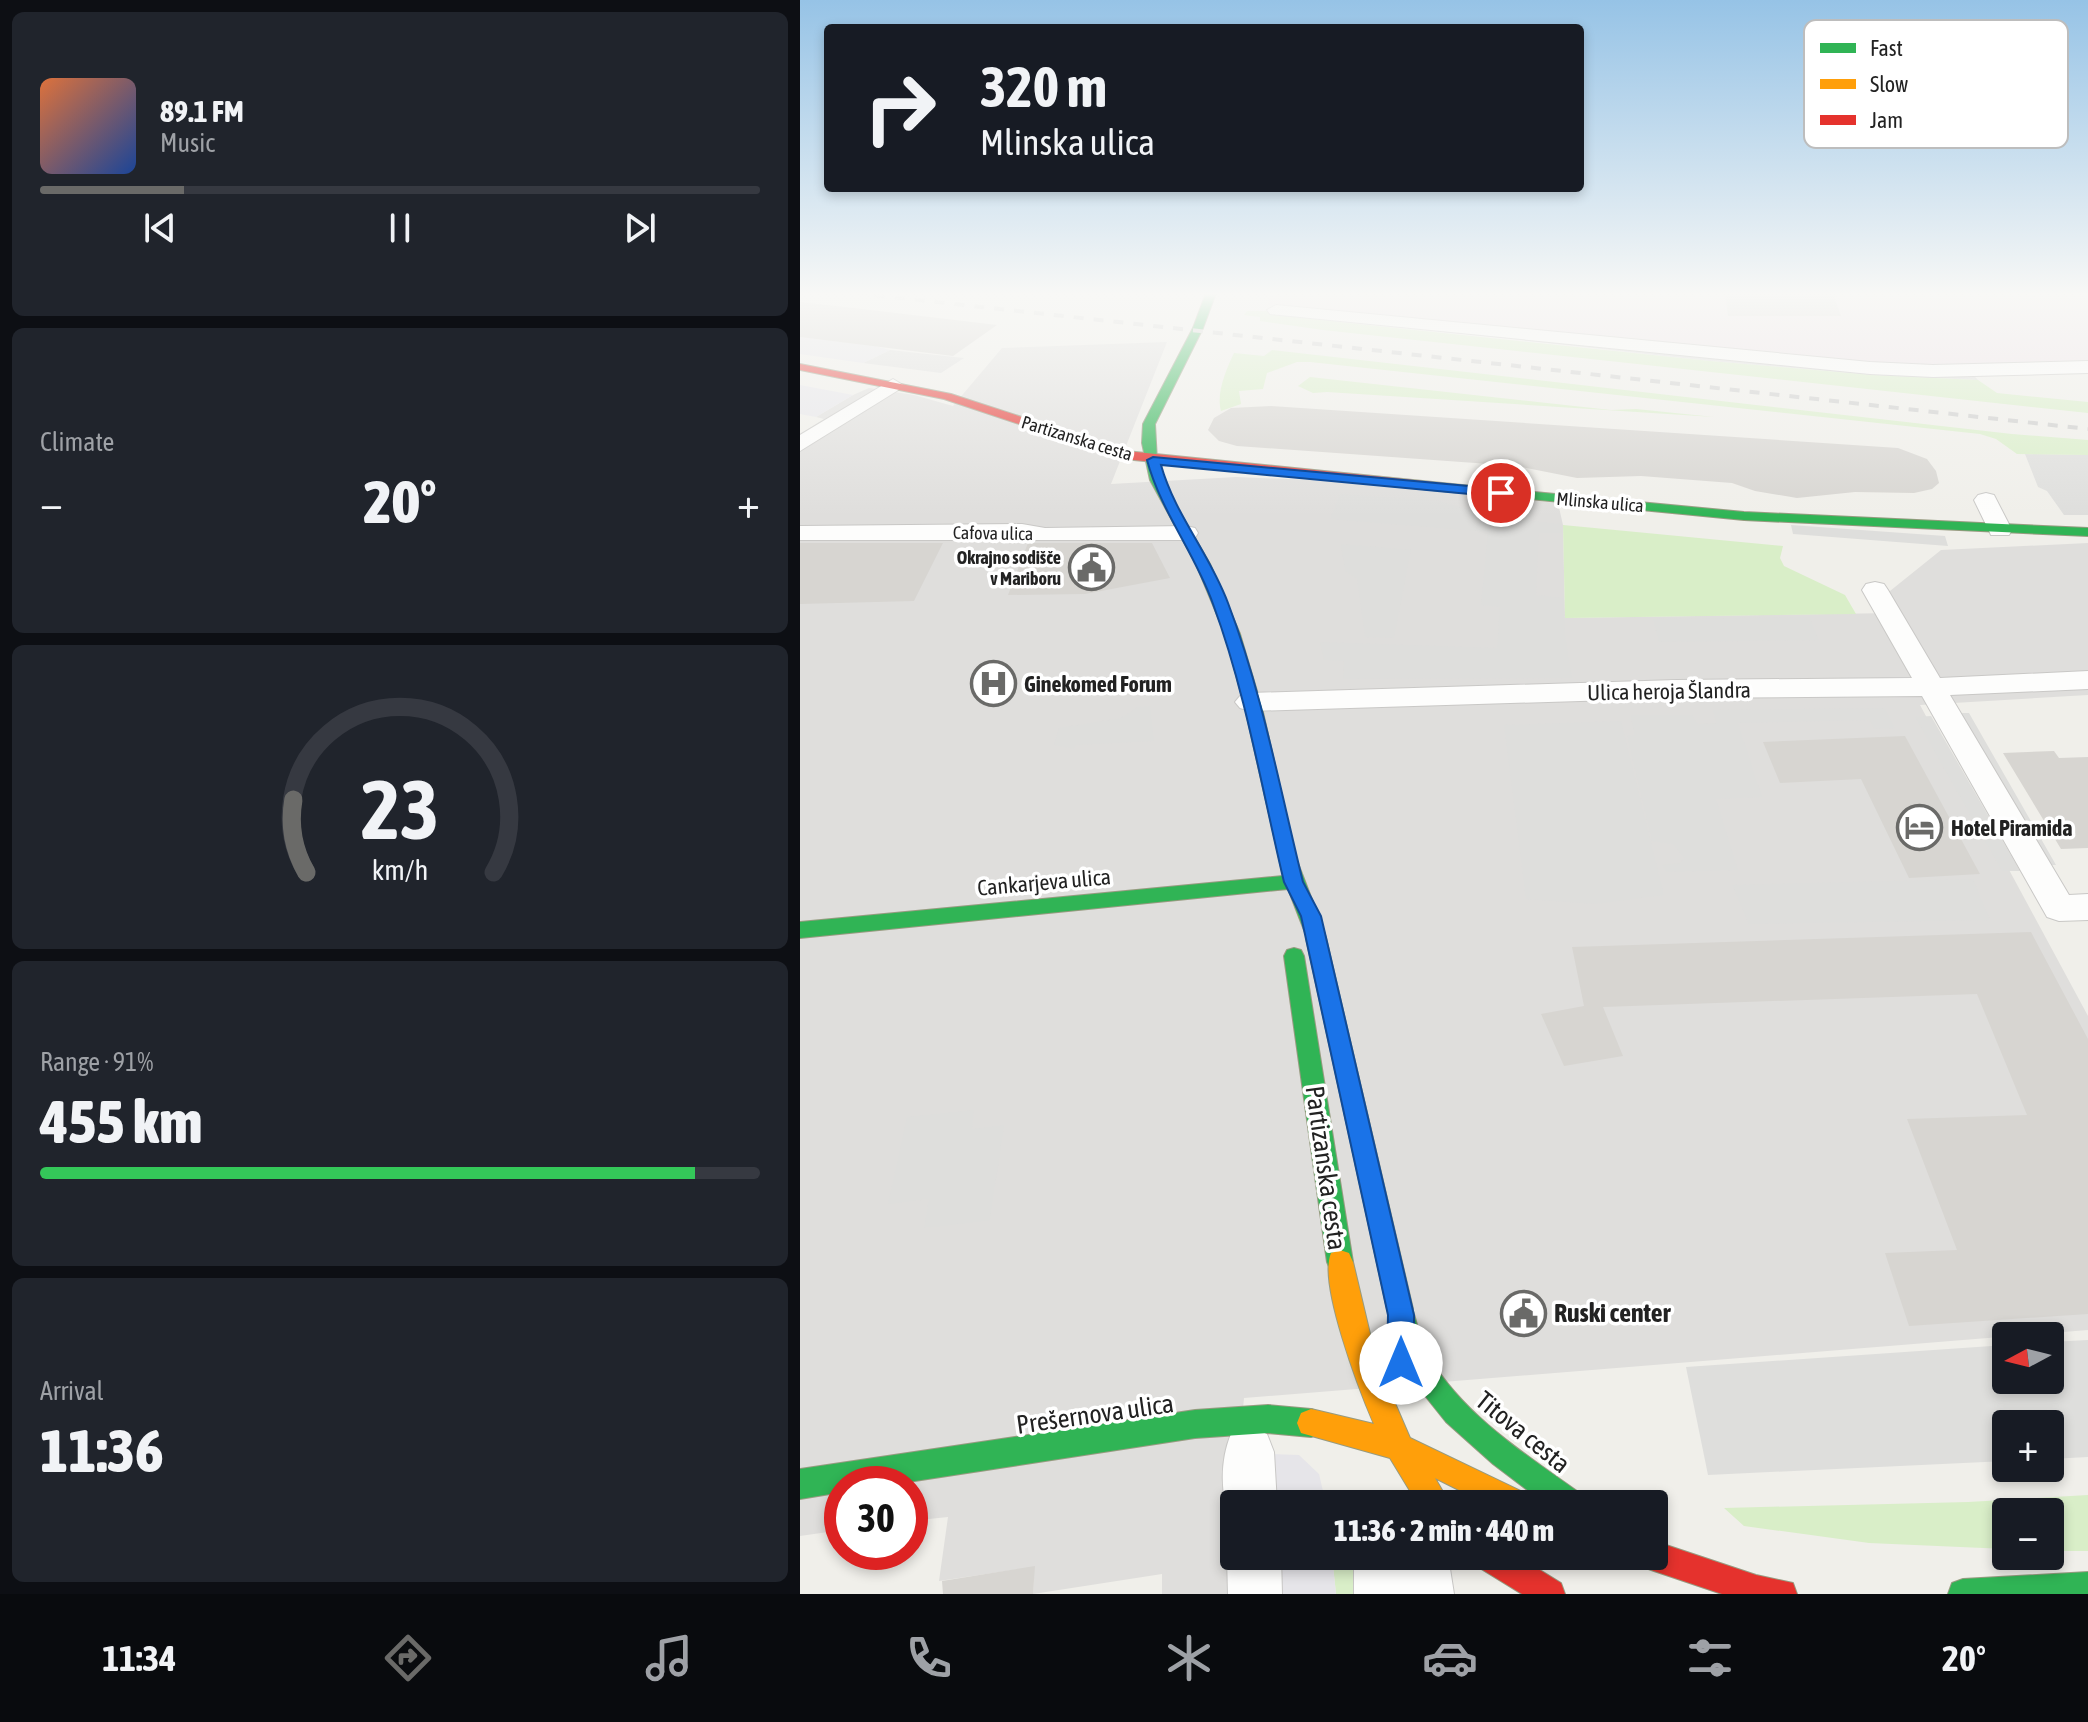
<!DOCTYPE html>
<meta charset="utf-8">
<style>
body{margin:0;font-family:"Asap Condensed",sans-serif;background:#20242c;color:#f1f3f6;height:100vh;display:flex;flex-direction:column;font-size:30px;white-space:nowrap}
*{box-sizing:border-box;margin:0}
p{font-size:26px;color:#9ea1a6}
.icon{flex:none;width:44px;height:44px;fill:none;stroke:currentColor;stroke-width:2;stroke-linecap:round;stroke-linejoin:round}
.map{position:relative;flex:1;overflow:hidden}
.details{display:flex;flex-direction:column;gap:12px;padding:12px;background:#0d0f14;width:800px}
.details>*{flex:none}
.top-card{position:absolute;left:24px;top:24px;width:760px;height:168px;border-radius:8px;box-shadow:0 4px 12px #0003;background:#171b24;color:#f1f3f6;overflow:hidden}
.needle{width:52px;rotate:263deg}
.tools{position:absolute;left:1192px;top:1322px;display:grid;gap:16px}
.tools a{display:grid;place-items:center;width:72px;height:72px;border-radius:8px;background:#171b24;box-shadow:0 4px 12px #0003;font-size:40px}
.speed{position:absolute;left:24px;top:1466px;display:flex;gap:16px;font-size:40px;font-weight:700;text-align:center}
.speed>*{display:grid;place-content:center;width:104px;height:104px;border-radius:50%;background:#171b24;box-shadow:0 4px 12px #0003;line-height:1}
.speed .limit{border:12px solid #d22;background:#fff;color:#111}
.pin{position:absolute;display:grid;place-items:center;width:68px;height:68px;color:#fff;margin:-34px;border:4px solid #fff;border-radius:50%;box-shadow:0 2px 8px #0007}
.me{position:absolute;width:88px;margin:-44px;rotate:0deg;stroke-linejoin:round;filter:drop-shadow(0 0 6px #0008)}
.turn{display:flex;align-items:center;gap:28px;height:168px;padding:0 24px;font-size:36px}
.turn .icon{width:104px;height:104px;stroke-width:2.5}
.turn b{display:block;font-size:56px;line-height:68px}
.big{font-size:60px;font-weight:800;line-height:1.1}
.details .widget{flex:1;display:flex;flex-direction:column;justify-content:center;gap:12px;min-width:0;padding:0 28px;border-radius:12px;background:#20242c}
.details .dial{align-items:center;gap:0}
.dial svg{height:208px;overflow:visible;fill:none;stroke:#363941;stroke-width:7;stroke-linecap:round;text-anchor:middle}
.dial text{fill:#f1f3f6;stroke:none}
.song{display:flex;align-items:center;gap:24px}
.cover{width:96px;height:96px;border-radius:12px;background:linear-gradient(135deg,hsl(20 70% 55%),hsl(220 70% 35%))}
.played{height:8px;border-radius:4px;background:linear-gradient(90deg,#6a6a68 20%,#363941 20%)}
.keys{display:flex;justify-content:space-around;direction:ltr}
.heat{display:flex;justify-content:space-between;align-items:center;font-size:44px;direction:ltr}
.charge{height:12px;border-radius:6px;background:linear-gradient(90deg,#34c759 91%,#363941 0)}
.trip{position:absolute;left:420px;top:1490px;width:448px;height:80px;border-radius:8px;background:#171b24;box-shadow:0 4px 12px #0003;font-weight:800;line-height:80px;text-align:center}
.dock{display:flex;height:128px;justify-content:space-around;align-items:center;background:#090b0e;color:#9ea1a6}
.dock .icon{width:56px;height:56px}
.dock .active{color:#6a6a68}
.dock b{font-size:36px;color:#f1f3f6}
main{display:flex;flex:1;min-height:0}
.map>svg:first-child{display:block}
.residential{fill:#dfdedc}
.industrial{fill:#eee3e8}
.religious{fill:#dededc}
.grass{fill:#d9eec8}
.plaza{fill:#e6e5e9}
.building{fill:#d7d5d1}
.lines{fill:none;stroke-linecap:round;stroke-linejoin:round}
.street-casing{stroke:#c9c8c6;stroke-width:2}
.fast-casing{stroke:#979b80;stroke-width:2}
.slow-casing{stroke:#979b80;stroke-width:2}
.jam-casing{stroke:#979b80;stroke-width:2}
.street{fill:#fdfdfc;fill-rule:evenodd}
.fast{fill:#30b455;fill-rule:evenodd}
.slow{fill:#ff9f0a;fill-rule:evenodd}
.jam{fill:#e5322d;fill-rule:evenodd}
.rail{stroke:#cccccb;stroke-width:4;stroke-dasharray:10 10;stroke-linecap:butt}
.route{fill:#1a73e8;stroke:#114b97;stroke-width:2}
.labels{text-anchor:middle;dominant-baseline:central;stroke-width:7;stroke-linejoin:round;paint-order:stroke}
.far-street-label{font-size:18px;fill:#222;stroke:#fff}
.far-poi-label{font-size:18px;font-weight:bold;fill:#222;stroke:#fff;text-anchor:end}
.poi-label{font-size:22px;font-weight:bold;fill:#222;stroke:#fff;text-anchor:start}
.street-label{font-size:22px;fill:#222;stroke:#fff}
.near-street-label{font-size:26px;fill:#222;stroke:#fff}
.near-poi-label{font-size:26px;font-weight:bold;fill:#222;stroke:#fff;text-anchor:start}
.key{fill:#fff;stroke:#bdbdbd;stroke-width:2}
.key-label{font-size:22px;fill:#222}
</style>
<main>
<section class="details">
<div class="widget">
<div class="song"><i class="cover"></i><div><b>89.1 FM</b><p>Music</p></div></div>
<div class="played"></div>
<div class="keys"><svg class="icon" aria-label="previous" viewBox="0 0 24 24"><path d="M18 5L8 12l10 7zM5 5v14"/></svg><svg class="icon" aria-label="pause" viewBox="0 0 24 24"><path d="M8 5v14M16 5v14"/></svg><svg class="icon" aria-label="next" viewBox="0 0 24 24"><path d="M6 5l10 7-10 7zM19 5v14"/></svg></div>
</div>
<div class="widget"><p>Climate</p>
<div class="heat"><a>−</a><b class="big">20°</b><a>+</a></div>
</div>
<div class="widget dial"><svg viewBox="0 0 100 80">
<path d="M14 69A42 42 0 1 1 86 69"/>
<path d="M14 69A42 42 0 0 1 9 41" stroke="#6a6a68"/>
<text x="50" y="56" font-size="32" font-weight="700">23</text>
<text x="50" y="72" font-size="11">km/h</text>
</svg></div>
<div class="widget"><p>Range · 91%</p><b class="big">455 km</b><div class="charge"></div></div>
<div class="widget"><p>Arrival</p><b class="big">11:36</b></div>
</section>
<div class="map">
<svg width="1288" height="1594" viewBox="0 0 1288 1594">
<rect width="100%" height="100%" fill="#f0efea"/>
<path class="residential" d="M367 342 311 484 436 477 535 481 758 503 763 525 765 618 1094 613 1085 595 1141 550 1288 543V695L1120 705 1288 1016V1330L444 1398 434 1504V1556L439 1594H362V1574L233 1594 234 1567 139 1581 148 1517 110 1521V1484H42V1530L0 1536V434L24 419 16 417 53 395 69 388 114 395 153 406 202 348Z"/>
<path class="industrial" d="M471 293H1288V360L1136 365 1068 363 468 305Z"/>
<path class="religious" d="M477 313 961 358 1169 370 1178 380 1073 375 910 361Z
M90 350 164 358 141 373 63 363Z
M1225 454 1288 455V515H1264L1247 491 1238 487Z
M540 494 639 501 687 515 761 524 762 533H739L736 595 764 598 765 635 772 678 543 679 544 661 524 660 520 642 697 648 700 607 681 605 688 532 530 519Z
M991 525 1145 536 1148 546 993 534Z
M541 544 611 550 594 638 565 637 557 579 545 571Z
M1009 617 1019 640 859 642 853 619Z
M350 706 354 741 276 745 274 749 254 745 259 728 321 718 338 707Z
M1085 708 1095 728 1074 729 1070 720 938 723 962 797 916 799 938 870 866 872 862 865 880 863 884 858 873 844 852 841 827 736 834 735 831 715H892L898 724 916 723 913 710Z
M1153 713H1169L1256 865H1238Z
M1131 716 1220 871H1202L1115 717Z
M821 721 864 895 796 904 726 899 704 725Z
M1173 879 1190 920 949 924 932 885Z
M174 1110 172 1129 204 1125 190 1220 124 1228 129 1199 88 1204 107 1117Z
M1288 1340V1457L1250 1459V1424H1206V1461L908 1475 886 1367 1206 1345V1380H1250V1342Z"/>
<path class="grass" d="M447 311H476L539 322 910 361 1073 375 1178 380 1197 393 1288 402V413L523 330 460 321V317L444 315Z
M472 350 1212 434 1288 440V455L1217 454 1196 439 1180 434 510 362H497L467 373 463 389 439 391 441 404 421 411C416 393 426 370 434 353L464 356Z
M510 377 811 410 836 409 914 417 527 392 513 393 498 386Z
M763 525 983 546 980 558 984 566 1045 595 1056 614 765 618Z
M1288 1495V1551H1250V1512H1206V1549L1069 1543 944 1526 924 1508 1168 1502Z
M532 1556H554L557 1594H536Z"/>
<path class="plaza" d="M0 337 75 346 90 350 63 363 0 354Z
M0 385 53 395 16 417 0 414Z
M439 1453 499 1455 519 1474 526 1504H437Z
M438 1556H532L536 1594H439Z"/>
<path class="building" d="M925 293H1033L1041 316H928Z
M0 302 54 308 197 325 153 356 0 337Z
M471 406 1098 448 1127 459 1136 471 1139 483 1132 489 1114 493 1055 492 997 498 955 491 932 483 841 476 777 478 717 466 437 446 419 441 408 430 414 418 431 408Z
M0 543H143L114 601 0 604Z
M228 543H352L370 578 285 594 208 595Z
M1105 736 1180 874 1109 878 1061 779 980 783 963 742Z
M1254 751 1259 758 1288 757V848L1261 849 1203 753Z
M1231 932 1288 1039V1314L1109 1326 1085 1253 1157 1250 1107 1119 1227 1115 1177 994 803 1007 823 1056 764 1066 741 1014 784 1006 772 947Z
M235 1566 233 1594H143L142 1581Z"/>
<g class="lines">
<defs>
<path id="street" d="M476 305 1070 362 1133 365 1288 361V373L1133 377 1070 374 470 314 467 310Z
M93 379 103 385 100 389 0 451V435Z
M1186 493 1194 495 1212 530 1209 535H1191L1174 500 1178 495Z
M222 524 245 528 386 526 395 528 398 533 395 538 386 540H0V526Z
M1075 582 1084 584 1088 590 1140 678 1288 671V689L1150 695 1269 895 1288 894V920L1259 921 1247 917 1122 696 877 698 450 711 440 708 435 702 440 696 450 693 877 680 1112 678 1062 590 1066 584Z
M449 1427 467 1434 474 1452 477 1504H434V1523C419 1499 420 1460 431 1434Z
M434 1539V1556H481L482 1594H428L427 1556Z
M554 1556H648L654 1594H554Z"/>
<path id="fast" d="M406 293H416L403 328 355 424 357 461 371 497 410 564 440 634 462 708 496 858 523 928 526 938 523 943H509L488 889 0 938V922L483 876 445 708 425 634 396 564 350 480 342 443 343 424 393 328Z
M662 485 944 512 1288 528V536L944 520 657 492V486Z
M494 948 501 950 504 956 553 1262 549 1271 540 1274 531 1271 527 1262 484 956 487 950Z
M600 1296 609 1300C617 1319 619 1340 630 1358 664 1416 728 1456 781 1494L786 1504H746L693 1464 646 1422 610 1377 600 1354 587 1309 591 1300Z
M468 1405 511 1409 521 1413 525 1423 521 1433 511 1437 468 1433 395 1438 95 1484H42V1492L0 1499V1469L395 1410Z
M1288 1572V1594H1148L1152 1583 1163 1579Z"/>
<path id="slow" d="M516 930 523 933 526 938 613 1309 609 1318 600 1322 591 1318 587 1309 506 938 509 933Z
M540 1250 549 1253 553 1262 576 1359 610 1438 727 1494 732 1504H687L635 1478 650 1504H618L590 1458 501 1433 497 1423 501 1413 511 1409 574 1424C560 1392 518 1283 531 1253Z"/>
<path id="jam" d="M0 364 151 394 326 451 662 485 669 489 662 493 324 459 144 399 0 370Z
M854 1541 956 1575 993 1583 997 1594H922L854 1571 843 1567 839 1556H854Z
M674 1556H717L761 1583 765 1594H722L678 1567Z"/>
</defs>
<use href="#street" class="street-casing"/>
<use href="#fast" class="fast-casing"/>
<use href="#slow" class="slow-casing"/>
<use href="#jam" class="jam-casing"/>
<use href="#street" class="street"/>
<use href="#fast" class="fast"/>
<use href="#slow" class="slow"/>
<use href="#jam" class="jam"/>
<path class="rail" d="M55 293 1288 429"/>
</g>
<linearGradient id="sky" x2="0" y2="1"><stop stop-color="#96c3e6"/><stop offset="0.57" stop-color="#f8f8f6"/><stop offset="1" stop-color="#f8f8f6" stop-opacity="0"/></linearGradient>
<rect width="1288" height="516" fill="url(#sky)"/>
<path class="route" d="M353 457 701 489 707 493 701 497 361 465C375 515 410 554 428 603 462 692 480 789 503 882L521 916 614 1315V1363L610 1372 601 1376 591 1372 587 1363 588 1315 501 916 484 882C462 790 446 693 413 604 395 553 361 512 347 460Z"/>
<defs>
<symbol id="civic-ring" viewBox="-11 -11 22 22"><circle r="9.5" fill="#fff" stroke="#6a6a68" stroke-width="1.5"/><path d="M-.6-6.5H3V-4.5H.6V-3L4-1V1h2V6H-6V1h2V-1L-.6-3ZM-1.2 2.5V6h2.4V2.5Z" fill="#6a6a68"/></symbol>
<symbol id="hospital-ring" viewBox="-11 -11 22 22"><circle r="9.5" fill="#fff" stroke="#6a6a68" stroke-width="1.5"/><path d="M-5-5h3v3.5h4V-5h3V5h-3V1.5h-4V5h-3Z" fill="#6a6a68"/></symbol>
<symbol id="hotel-ring" viewBox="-11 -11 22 22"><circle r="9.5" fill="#fff" stroke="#6a6a68" stroke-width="1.5"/><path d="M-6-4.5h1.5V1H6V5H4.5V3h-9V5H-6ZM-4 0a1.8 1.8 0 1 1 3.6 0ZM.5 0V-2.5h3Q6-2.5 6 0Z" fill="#6a6a68"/></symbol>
</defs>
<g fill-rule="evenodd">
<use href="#civic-ring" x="266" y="542" width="51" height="51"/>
<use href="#hospital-ring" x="168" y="658" width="51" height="51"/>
<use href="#hotel-ring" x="1094" y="802" width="51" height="51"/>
<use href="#civic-ring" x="698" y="1288" width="51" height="51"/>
</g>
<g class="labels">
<g class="far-street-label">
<text transform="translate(277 438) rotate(17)">Partizanska cesta</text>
<text transform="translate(800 502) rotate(5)">Mlinska ulica</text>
<text transform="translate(193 533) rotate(1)">Cafova ulica</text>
</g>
<g class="far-poi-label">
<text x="261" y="557">Okrajno sodišče<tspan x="261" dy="21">v Mariboru</tspan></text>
</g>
<g class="poi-label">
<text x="224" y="684">Ginekomed Forum</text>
<text x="1151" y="828">Hotel Piramida</text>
</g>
<g class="street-label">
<text transform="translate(869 691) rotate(-1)">Ulica heroja Šlandra</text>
<text transform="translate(244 882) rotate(-5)">Cankarjeva ulica</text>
</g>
<g class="near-street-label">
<text transform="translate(526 1168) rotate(82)">Partizanska cesta</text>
<text transform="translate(295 1414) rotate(-8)">Prešernova ulica</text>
<text transform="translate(723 1432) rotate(39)">Titova cesta</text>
</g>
<g class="near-poi-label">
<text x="754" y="1313">Ruski center</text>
</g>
</g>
<rect x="1004" y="20" width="264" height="128" rx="12" class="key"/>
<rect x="1020" y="43" width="36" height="10" fill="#30b455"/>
<rect x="1020" y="79" width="36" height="10" fill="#ff9f0a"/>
<rect x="1020" y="115" width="36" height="10" fill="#e5322d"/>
<g class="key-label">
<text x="1070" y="56">Fast</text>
<text x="1070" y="92">Slow</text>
<text x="1070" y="128">Jam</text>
</g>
</svg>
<div class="tools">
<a><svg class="needle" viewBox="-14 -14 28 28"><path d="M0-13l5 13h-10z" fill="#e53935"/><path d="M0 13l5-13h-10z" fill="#9ea1a6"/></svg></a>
<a>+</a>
<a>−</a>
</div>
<div class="speed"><div class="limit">30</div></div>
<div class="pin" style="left:701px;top:493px;background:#d93025"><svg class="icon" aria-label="arrive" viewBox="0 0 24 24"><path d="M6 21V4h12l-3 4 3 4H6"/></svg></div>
<svg class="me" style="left:601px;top:1363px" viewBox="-20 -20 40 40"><circle r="19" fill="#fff"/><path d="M0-13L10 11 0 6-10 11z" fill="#1a73e8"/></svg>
<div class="trip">11:36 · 2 min · 440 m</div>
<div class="top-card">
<div class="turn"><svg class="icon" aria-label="right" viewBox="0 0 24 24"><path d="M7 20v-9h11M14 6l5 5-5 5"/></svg><div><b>320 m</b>Mlinska ulica</div></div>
</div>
</div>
</main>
<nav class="dock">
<b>11:34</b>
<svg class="icon active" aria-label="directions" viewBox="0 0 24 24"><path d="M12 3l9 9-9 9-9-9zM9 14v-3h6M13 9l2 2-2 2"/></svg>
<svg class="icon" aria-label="music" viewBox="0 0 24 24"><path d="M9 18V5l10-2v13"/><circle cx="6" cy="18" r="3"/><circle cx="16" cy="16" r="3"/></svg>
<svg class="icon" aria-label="phone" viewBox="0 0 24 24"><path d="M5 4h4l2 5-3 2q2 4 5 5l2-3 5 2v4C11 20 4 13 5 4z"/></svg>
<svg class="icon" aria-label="climate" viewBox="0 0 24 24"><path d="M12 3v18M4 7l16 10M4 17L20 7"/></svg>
<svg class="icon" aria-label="car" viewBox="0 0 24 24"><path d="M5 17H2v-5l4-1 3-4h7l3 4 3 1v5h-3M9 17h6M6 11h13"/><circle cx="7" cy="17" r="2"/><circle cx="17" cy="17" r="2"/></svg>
<svg class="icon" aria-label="filters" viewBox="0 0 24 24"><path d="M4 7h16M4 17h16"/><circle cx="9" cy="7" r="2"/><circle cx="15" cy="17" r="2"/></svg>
<b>20°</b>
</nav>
